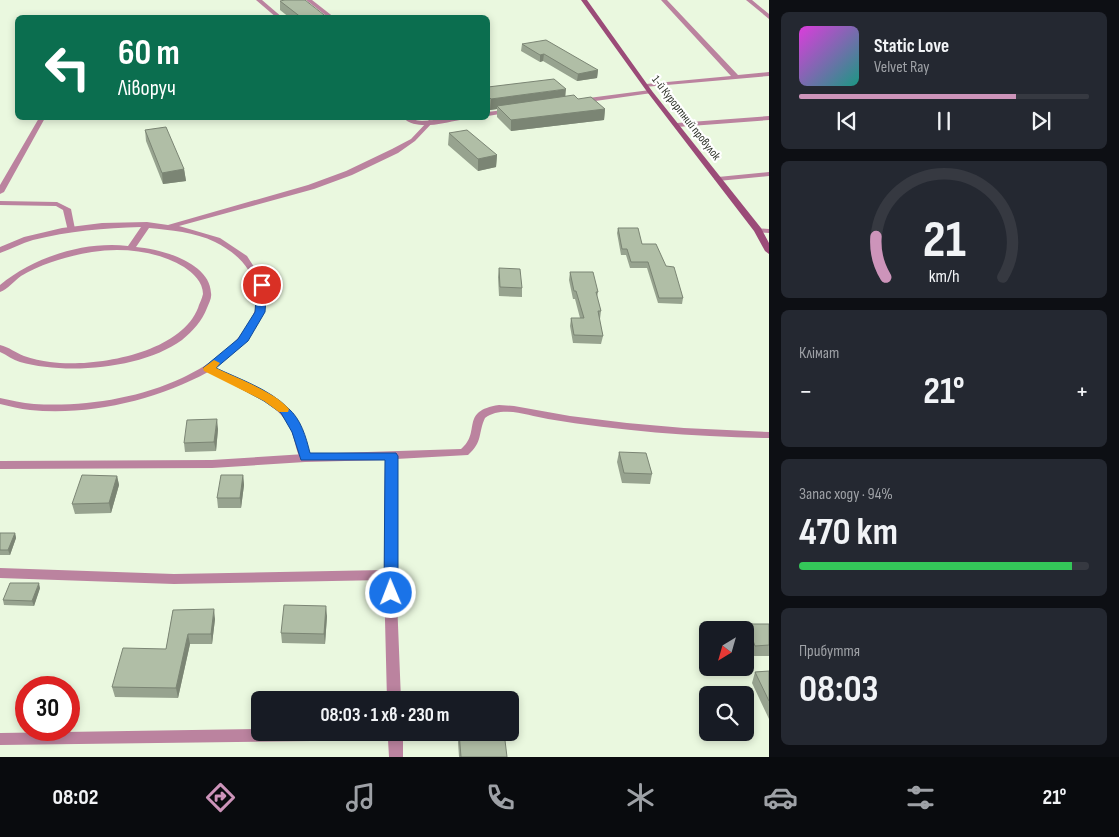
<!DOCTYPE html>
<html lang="uk">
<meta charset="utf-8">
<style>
body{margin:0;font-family:"Sofia Sans Condensed",sans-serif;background:#242831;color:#f1f3f6;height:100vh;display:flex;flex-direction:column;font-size:19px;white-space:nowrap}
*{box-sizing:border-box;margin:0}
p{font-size:16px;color:#9ea1a6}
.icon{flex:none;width:28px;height:28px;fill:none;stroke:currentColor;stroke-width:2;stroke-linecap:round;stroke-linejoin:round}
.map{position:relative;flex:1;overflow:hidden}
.panel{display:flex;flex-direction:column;gap:12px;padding:12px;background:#0d0f14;width:350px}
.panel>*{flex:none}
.hud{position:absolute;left:15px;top:15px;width:475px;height:105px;border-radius:8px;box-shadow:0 2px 8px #0003;background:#0b6e4f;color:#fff;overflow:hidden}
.needle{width:32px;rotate:217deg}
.controls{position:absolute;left:699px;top:621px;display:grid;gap:10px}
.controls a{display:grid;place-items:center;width:55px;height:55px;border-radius:8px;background:#171b24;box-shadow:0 2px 8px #0003;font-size:25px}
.speed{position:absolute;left:15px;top:676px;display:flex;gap:10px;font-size:25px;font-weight:700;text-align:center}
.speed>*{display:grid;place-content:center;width:65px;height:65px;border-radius:50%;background:#171b24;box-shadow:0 2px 8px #0003;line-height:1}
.speed .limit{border:8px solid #d22;background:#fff;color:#111}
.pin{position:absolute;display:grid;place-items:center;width:42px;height:42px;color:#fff;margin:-21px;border:2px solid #fff;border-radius:50%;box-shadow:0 1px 5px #0007}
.me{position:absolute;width:55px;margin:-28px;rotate:359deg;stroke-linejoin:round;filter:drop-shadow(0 0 4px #0008)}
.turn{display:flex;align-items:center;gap:18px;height:105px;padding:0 20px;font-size:22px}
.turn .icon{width:65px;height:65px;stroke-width:2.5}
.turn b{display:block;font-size:35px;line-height:42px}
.big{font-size:38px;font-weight:700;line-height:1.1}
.panel .widget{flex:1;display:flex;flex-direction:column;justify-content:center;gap:8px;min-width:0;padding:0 18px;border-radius:8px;background:#242831}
.panel .dial{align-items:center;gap:0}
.dial svg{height:130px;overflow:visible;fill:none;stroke:#363941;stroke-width:7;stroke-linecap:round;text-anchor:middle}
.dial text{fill:#f1f3f6;stroke:none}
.song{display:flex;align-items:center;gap:15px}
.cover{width:60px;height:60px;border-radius:8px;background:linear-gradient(135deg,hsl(300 70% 55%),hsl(170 70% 35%))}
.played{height:5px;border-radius:2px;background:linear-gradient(90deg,#cd94ba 75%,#363941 75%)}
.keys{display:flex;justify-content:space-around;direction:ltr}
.heat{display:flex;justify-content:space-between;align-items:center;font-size:28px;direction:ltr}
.charge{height:8px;border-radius:4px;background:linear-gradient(90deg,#34c759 94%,#363941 0)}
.trip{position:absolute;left:251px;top:691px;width:268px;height:50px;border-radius:8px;background:#171b24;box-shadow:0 2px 8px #0003;font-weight:700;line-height:50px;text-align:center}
.menu{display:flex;height:80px;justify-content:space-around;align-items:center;background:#090b0e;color:#9ea1a6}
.menu .icon{width:35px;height:35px}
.menu .active{color:#cd94ba}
.menu b{font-size:22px;color:#f1f3f6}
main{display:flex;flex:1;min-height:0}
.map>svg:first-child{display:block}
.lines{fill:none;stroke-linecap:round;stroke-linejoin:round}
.lane{fill:#bb839f;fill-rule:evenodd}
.street{fill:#bb839f;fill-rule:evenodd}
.secondary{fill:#9b4b78;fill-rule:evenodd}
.wall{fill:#97a38f}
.shaded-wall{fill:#7b8574}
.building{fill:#b0bea6;stroke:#7b8574}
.route{fill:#1a73e8;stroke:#114b97}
.slow{fill:#f59e0b}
.labels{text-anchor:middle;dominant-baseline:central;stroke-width:4.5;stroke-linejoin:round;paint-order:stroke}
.far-street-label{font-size:12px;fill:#2a2f26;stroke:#fff}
</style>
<main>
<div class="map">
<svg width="769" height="757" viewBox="0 0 769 757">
<rect width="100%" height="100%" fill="#eaf8df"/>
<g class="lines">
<path class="lane" d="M429 120 434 121 415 141 398 153 352 175 314 189 179 226 220 238 247 256 265 284 266 301 256 327 237 350 215 368C265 392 296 399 311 458L309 461H301C295 449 295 436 288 424 271 397 235 385 208 372 157 400 89 416 30 410 20 409 10 406 0 404V398C11 400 22 403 34 404 82 407 137 399 182 378 212 364 243 342 255 310 258 302 260 292 257 284 255 280 251 275 249 271 241 258 229 249 215 242 195 232 170 230 149 228L136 247C160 249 210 262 211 293 212 298 209 303 207 308 202 321 193 331 182 340 142 369 66 375 20 362 13 360 7 355 0 352V345C9 347 16 353 24 356 32 359 42 361 50 362 93 368 180 354 198 308 199 304 202 299 203 294 203 282 193 273 184 267 157 251 123 247 92 252 68 256 43 263 21 276 14 281 8 289 0 292V285C34 257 84 241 128 246L141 227C104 228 69 231 33 240 22 243 11 249 0 253V247L24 237 62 228 102 223 147 222 168 225 308 185 346 171 392 149 411 139Z"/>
<path class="street" d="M256 0H262L283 18H277Z
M306 0H312L335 18H329Z
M661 0H667L738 75 769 72V76L644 87V85L646 84 731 76Z
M746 0H752L769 14V19Z
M650 90 652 91V93L581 103 578 101 581 99Z
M510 109 512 110V112L488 116V112Z
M769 116V120L677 127 674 125 677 123Z
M39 118H45L4 192 0 194V185Z
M403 118C410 117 415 121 422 121 436 121 450 116 463 118L460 120C442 123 418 131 403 118Z
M769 172V176L718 181 714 179 718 177Z
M0 201 57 202 71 209 75 229 74 231H68L63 210 56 206 0 205Z
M755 228 769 229V233L755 232Z
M499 405 514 406 570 416 627 423 684 428 769 432V438C695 437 621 431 548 419 528 416 503 405 485 418 478 433 483 442 468 455L396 459V575L401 700H387L384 580 174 584 0 578V568L174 574 384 570 385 460 305 462 212 468 0 469V461L212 460 305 454 461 449C482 432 459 411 499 405Z
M260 729V732H403V757H389L388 740 0 745V733Z"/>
<path class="secondary" d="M581 0H587L652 91 761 228 769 243V254L765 251 754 231 648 93Z"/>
</g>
<path class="wall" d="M280 1 328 18H290L280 10Z
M522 44 598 70 597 78 577 81 543 61 540 62 521 51Z
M488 87 565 96 578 99 605 109 604 120 511 131 497 117V109L490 110 488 107Z
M145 130 184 169 186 181 163 184 146 141Z
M449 133 497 155 496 167 478 171 448 145Z
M618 228 642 244 666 266 683 298 682 304 658 303 647 268H630L626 255H621L617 233Z
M499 268 522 288V297L499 296 498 277Z
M570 272 598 292 597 297 601 311 600 319H599L603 336 601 344 573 343 570 326 571 318H580L575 299H573L569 280Z
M218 429 216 451 185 452 184 443Z
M619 452 652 474 650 484 622 483 617 462Z
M243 475 244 485 241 508H218L217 498Z
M117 476 119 485 111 513 75 514 72 504Z
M0 533H15L16 538 10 555H0Z
M40 588 34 606 4 605 3 600Z
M173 610 215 619 212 644H190L178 698 115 697 112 687 166 649Z
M327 616 325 644 282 643 281 633Z
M747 624H769V656H752L745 638V630Z
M769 671V719L752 683 755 672Z
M459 732 507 757H459L458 742Z"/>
<path class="shaded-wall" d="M544 54 543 61 540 62V55Z
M598 70 597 78 577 81 578 74Z
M566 89 565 100 497 106V109L490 110 491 99Z
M605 109 604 120 511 131V120Z
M497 155 496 167 478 171V159Z
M184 169 186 181 163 184 162 173Z
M217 419 218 429 216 451 214 442Z
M243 475 244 485 241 508 240 498Z
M117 476 119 485 111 513 109 503Z
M15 533 16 538 10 555 8 550Z
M39 583 40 588 34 606 32 601Z
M326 606 327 616 325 644 324 634Z
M214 609 215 619 212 644 211 634Z
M188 634 190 644 178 698 176 688Z"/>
<path class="building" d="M285 0H305L328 18H302L280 1Z
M546 40 598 70 578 74 544 54 540 55 522 44Z
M554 79 566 89 491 99 488 96V87Z
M574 95 578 99 591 97 605 109 511 120 497 106Z
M166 127 184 169 162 173 145 130Z
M467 130 497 155 478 159 449 133Z
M618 228H638L642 244H656L666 266 674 267 683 298H659L648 262H631L627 249H622Z
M499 268 520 269 522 288 500 287Z
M570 272H593L598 292H596L601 311H598L603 336 574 335 571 318H584L576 291H574Z
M217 419 214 442 184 443 187 420Z
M619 452 646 453 652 474 624 473Z
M82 475 117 476 109 503 72 504Z
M221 475H243L240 498H217Z
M0 533H15L8 550H0Z
M10 583H39L32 601 3 600Z
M284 605 326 606 324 634 281 633Z
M214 609 211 634H188L176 688 112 687 123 648 166 649 173 610Z
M747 624H769V645L755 646Z
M769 671V701L755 672Z
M459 732H504L507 757H461Z"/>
<path class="route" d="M262 282 267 285 265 312 248 341 216 368C239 379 269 389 288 408 301 419 306 437 310 453H396L398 456V593L396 597 391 599 386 597 384 593 385 460H301L292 432 281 413 264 401 203 368 238 339 255 312 257 285Z"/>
<path class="slow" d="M214 360 220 363 216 368C236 378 275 392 289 409L288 412H279L264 401 204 371 203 368Z"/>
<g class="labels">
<g class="far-street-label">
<text transform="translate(686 118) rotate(52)">1-й Курортний провулок</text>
</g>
</g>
</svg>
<div class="controls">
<a><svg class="needle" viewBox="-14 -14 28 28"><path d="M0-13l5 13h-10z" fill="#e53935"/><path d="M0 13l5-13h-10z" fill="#9ea1a6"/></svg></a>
<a><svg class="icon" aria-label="search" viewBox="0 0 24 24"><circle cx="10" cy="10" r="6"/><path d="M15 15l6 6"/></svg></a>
</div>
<div class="speed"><div class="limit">30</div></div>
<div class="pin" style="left:262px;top:285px;background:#d93025"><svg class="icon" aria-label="arrive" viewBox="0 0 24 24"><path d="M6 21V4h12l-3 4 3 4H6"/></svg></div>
<svg class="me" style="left:391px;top:593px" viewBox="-20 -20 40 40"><circle r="17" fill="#1a73e8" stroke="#fff" stroke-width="3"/><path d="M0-11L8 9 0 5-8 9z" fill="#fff"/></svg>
<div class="trip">08:03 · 1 хв · 230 m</div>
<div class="hud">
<div class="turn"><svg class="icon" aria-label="left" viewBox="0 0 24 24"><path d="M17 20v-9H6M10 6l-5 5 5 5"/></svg><div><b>60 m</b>Ліворуч</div></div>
</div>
</div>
<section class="panel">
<div class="widget">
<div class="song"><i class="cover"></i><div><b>Static Love</b><p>Velvet Ray</p></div></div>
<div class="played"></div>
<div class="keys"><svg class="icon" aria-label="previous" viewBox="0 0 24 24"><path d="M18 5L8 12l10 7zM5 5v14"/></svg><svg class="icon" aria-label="pause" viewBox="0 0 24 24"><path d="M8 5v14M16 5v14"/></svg><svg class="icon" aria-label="next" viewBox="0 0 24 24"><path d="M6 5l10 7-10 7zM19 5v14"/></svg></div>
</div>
<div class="widget dial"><svg viewBox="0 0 100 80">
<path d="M14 69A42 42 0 1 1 86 69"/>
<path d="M14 69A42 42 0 0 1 8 44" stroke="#cd94ba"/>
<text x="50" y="56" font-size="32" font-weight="700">21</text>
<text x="50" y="72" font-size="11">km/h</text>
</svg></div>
<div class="widget"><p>Клімат</p>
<div class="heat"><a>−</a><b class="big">21°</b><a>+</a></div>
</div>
<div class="widget"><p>Запас ходу · 94%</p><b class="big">470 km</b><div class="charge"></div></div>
<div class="widget"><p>Прибуття</p><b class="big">08:03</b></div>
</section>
</main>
<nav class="menu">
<b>08:02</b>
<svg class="icon active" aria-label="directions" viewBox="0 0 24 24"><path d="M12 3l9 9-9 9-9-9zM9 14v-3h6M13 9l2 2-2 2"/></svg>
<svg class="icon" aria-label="music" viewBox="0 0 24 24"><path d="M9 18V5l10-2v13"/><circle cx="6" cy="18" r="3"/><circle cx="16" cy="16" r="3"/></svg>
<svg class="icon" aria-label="phone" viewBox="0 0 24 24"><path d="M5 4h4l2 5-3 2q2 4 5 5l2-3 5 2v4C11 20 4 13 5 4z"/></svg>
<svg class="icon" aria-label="climate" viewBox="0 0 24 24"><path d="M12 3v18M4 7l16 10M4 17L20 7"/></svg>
<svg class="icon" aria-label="car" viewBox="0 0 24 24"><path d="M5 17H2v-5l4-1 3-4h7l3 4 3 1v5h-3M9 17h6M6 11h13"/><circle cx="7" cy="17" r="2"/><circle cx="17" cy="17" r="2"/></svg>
<svg class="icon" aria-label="filters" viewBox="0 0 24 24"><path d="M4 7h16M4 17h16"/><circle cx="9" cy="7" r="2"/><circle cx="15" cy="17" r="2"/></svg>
<b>21°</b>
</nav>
